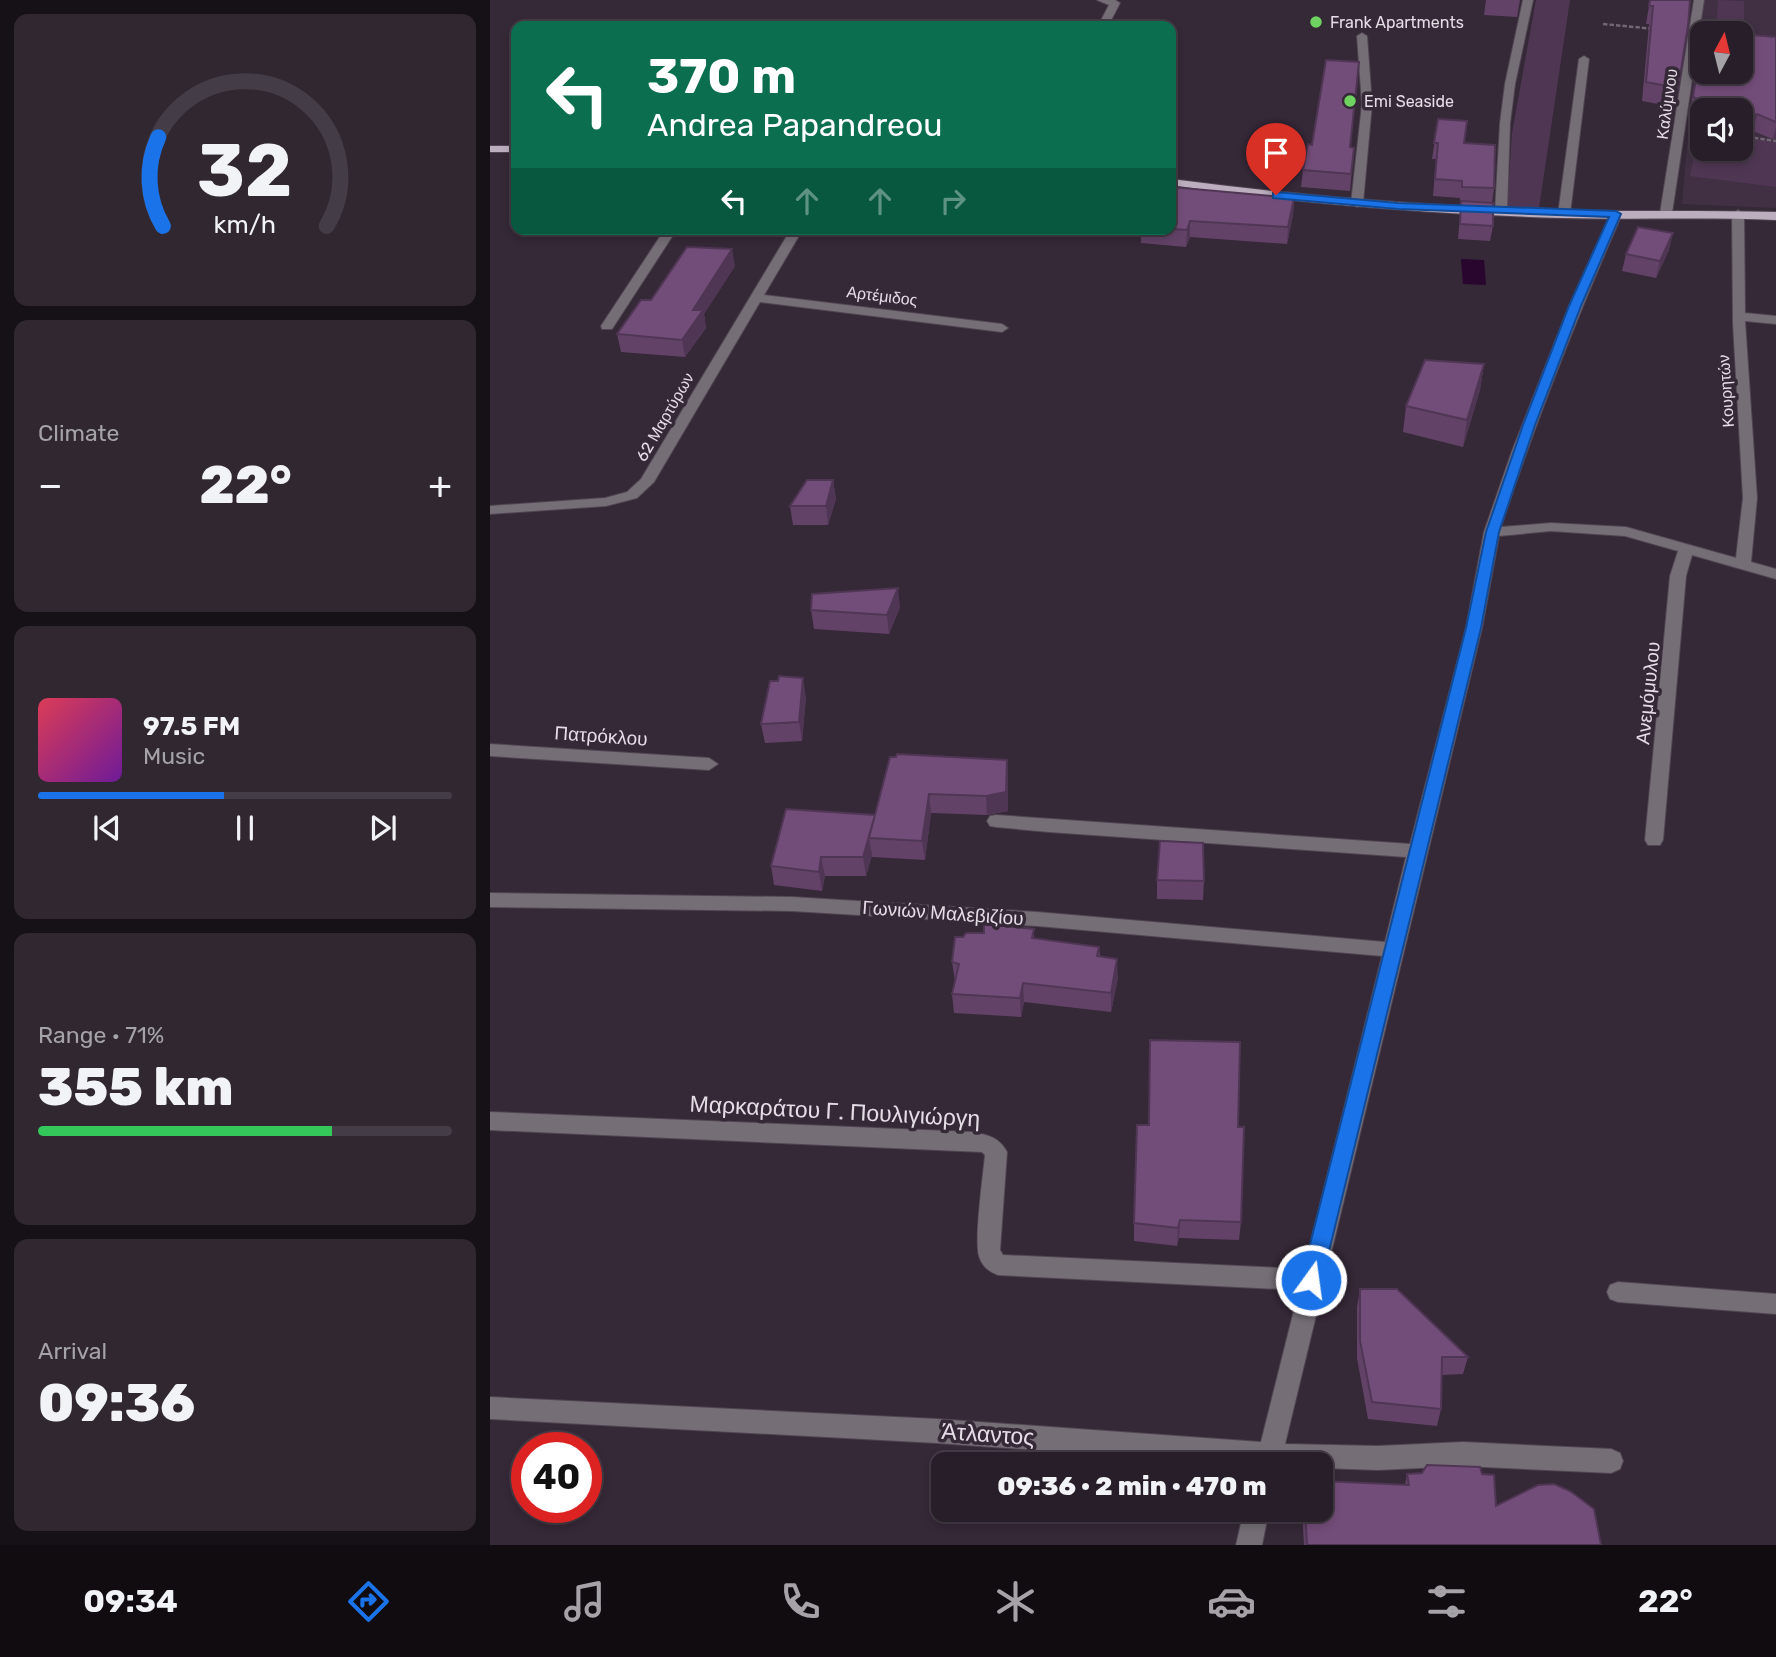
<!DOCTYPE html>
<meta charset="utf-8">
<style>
body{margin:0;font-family:Rubik,sans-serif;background:#302731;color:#f1f3f6;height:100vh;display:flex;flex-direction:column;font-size:26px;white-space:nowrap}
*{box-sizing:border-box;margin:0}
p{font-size:23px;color:#a5a2a8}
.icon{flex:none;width:38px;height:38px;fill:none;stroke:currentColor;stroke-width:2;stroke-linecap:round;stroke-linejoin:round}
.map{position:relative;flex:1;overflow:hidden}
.panel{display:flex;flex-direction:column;gap:14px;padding:14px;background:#161017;width:490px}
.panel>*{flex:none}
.guide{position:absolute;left:21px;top:21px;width:665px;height:214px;border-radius:14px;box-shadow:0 4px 10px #0003,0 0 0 2px #443c46;background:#0b6e4f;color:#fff;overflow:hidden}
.needle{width:46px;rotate:7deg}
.fabs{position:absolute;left:1200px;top:21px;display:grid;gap:14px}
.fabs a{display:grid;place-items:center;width:63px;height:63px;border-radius:14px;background:#281e29;box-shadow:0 4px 10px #0003,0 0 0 2px #443c46;font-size:35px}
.speed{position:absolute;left:21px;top:1432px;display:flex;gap:14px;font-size:35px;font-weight:700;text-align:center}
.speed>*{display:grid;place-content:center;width:91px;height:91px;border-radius:50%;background:#281e29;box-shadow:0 4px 10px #0003,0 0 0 2px #443c46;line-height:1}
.speed .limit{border:10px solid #d22;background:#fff;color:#111}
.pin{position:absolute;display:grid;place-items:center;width:60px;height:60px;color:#fff;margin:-72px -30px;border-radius:50% 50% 50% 0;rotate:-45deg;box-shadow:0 0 7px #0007}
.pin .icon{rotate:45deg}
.me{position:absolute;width:77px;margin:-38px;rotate:14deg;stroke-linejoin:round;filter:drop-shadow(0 0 5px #0008)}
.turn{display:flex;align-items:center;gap:24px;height:147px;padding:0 21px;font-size:32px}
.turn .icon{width:91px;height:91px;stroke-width:2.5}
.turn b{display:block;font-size:49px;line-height:60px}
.lanes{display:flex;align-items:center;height:66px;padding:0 21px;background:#0003;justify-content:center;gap:35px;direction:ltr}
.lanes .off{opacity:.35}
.big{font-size:52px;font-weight:800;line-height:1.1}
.panel .widget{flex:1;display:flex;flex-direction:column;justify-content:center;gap:10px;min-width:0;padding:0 24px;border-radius:14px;background:#302731}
.panel .dial{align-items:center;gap:0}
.dial svg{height:182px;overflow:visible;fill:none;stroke:#443c46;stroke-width:7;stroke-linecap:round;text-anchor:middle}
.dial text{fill:#f1f3f6;stroke:none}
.song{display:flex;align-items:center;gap:21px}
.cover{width:84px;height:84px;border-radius:10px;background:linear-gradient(135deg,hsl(350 70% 55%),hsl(280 70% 35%))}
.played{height:7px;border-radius:4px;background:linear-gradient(90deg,#1a73e8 45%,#443c46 45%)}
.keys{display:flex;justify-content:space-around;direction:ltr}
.heat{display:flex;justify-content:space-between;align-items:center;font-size:38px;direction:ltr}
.charge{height:10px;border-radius:5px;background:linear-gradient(90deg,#34c759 71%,#443c46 0)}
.trip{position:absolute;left:441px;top:1452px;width:402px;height:70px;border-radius:14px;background:#281e29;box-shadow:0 4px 10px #0003,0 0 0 2px #443c46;font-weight:800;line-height:70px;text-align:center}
.menu{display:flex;height:112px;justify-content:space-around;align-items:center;background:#100c10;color:#a5a2a8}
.menu .icon{width:49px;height:49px}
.menu .on{color:#1a73e8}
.menu b{font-size:32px;color:#f1f3f6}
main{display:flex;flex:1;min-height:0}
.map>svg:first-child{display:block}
.built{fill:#413044;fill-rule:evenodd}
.green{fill:#4f3753}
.water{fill:#28062e}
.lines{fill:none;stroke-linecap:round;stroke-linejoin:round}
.minor-casing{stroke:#514553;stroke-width:2}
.major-casing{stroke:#514553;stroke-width:2}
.path{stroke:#716673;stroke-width:2.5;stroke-dasharray:4.5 2;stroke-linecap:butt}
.minor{fill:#756e76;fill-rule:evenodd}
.major{fill:#bcaebe;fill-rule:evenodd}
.wall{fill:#634268}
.shaded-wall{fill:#503655}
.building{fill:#734d79;stroke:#503655;stroke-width:2}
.route{fill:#1a73e8;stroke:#114b97;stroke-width:2}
.poi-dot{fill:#6ed360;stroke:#352837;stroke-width:2.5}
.labels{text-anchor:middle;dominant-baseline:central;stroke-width:7;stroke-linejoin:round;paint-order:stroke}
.far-poi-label{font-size:16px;fill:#e5dde6;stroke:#352837;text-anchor:start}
.far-street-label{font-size:16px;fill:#e5dde6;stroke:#352837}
.street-label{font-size:19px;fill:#e5dde6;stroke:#352837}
.near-street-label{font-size:23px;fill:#e5dde6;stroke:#352837}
</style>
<main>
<section class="panel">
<div class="widget dial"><svg viewBox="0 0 100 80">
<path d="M14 69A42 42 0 1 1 86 69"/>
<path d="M14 69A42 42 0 0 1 12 30" stroke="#1a73e8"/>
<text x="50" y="56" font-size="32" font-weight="700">32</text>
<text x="50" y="72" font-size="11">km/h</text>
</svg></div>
<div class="widget"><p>Climate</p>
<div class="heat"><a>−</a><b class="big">22°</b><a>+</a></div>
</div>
<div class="widget">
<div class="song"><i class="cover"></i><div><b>97.5 FM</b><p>Music</p></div></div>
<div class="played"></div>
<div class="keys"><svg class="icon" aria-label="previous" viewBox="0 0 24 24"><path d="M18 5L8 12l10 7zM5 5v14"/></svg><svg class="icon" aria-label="pause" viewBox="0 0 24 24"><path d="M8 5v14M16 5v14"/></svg><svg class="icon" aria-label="next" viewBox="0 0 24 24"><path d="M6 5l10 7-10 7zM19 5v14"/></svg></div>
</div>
<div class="widget"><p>Range · 71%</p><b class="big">355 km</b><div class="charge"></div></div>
<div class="widget"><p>Arrival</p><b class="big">09:36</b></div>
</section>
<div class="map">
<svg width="1286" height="1545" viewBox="0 0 1286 1545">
<rect width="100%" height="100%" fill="#352837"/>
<path class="built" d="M1213 0H1286V208L1192 204 1207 33ZM1213 33H1251V72H1213ZM1213 110H1251V149H1213Z"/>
<path class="green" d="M1046 0H1080L1049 208 1017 207 1022 133Z
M1228 0 1254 1V24L1227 22Z
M1209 132 1213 133V149H1251V138L1286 142V187L1200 176Z"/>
<path class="water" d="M971 259 994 260 996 285 973 284Z"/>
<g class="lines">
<defs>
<path id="minor" d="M607 0H625L630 3 618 26H608L619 5Z
M1033 0H1043L1025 84 1020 123 1017 211 1011 215 1005 211 1010 123 1015 84Z
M1204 0H1214L1182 213 1176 217 1170 213Z
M872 33 877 36 882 104 873 203 867 207 861 203 872 104 867 36Z
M1094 56 1099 59 1080 214 1074 218 1068 214 1089 59Z
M1122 211 1132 214C1087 317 1046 420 1011 527L1061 523 1136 527 1246 558 1253 498 1243 324 1242 214 1248 210 1254 214 1255 313 1286 316V324L1255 321 1267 498 1261 562 1286 569V579L1202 555 1196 576 1173 840 1170 845H1158L1155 840 1180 576 1188 551 1135 536 1061 531 1009 536 992 628 795 1444 888 1446 973 1442 1121 1449 1130 1453 1133 1461 1130 1469 1121 1473 973 1466 888 1470 831 1468V1465H757L447 1443 0 1419V1397L447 1419 771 1442 809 1290 508 1275C498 1271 492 1266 489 1256 484 1240 493 1176 495 1155L492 1152 0 1130V1112L482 1132C498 1135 509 1137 517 1152L510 1250 513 1255 814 1269 892 956 547 926 302 911 0 907V893L302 897 547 912 895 942 916 857 559 832 506 827 500 826 497 821 500 816 506 815 920 844 976 628 994 532 1022 451 1079 306Z
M175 229H187L122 329H112L111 326Z
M301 229H313L274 295 512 324 518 328 512 332 270 302 164 482 147 498 116 506 0 514V506L115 498 137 492 151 479Z
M0 744 219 758 228 764 219 770 0 756Z
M1128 1282 1286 1294V1314L1128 1302 1120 1299 1117 1292 1120 1285Z
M754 1510H779L772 1545H746Z"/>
<path id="major" d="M0 146H26V152H0Z
M681 179C811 196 942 207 1073 210 1144 212 1215 210 1286 212V220C1215 217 1144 220 1073 218 942 214 811 204 681 185Z"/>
</defs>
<use href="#minor" class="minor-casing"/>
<use href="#major" class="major-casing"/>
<path class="path" d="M1113 24 1165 29
M1251 136 1286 141"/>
<use href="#minor" class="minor"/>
<use href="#major" class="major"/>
</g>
<path class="wall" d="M996 0H1030L1027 17 994 15Z
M1160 0H1200L1188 88 1184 107 1152 101 1159 24H1156Z
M1213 30 1286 37V138L1283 139 1263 131 1251 136V110H1213V119L1200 114 1210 46Z
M948 119 974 143 1004 188 1002 203 1003 226 1000 241 968 239 971 203H970V198L943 196 946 159H942Z
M860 147 864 148 860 191 811 187 813 170Z
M681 187 804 198 803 215 797 244 700 237 696 247 651 243V229H681Z
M1179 250 1166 278 1132 271 1136 254Z
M245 266 214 314 216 328 195 357 131 352 127 334 161 300Z
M994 364 990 390 973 447 913 432 916 406Z
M343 480 346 499 338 525H303L300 506Z
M410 607 399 634 324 629 321 610Z
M316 697 312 741 275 743 271 724Z
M400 757 518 779V811L497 815 441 813 435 860 382 857V855L376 876H335L332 891 284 885 281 866 385 815Z
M667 880 714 881 713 900 667 899Z
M544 929V938L609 947 610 956 628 978 621 1012 534 1002 531 1017 464 1013 462 994 465 981 462 962 473 937 494 933Z
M748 1127 751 1222 749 1240 689 1238 687 1246 644 1241V1223Z
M870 1289 978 1357 973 1374 952 1375 951 1409 947 1426 878 1419 867 1358V1307Z
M917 1474H992L1006 1506 1111 1545H814L812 1510H831L915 1485Z"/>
<path class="shaded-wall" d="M1267 114 1263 131 1252 136 1256 119Z
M1286 126V138L1283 139Z
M804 198 803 215 797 244 798 227Z
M700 221V237L696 247 697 230Z
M1183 233 1179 250 1166 278 1170 261Z
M242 249 245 266 214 314 216 328 195 357 192 340 203 310Z
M994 364 990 390 973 447 977 420Z
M343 480 346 499 338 525 336 506Z
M408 588 410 607 399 634 397 615Z
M313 678 316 697 312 741 309 722Z
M517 760 518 779V811L497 815 496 796Z
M439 794 441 813 435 860 432 841Z
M385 815 379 838 382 855 376 876 373 857Z
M331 857 335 876 332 891 329 872Z
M627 959 628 978 621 1012V993Z
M533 983 534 1002 531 1017 530 998Z
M690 1220 689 1238 687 1246 688 1228Z"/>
<path class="building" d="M1160 0H1200L1198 26 1188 88 1156 82 1163 6H1159Z
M1213 30 1247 33H1213Z
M1213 34V72H1251V34L1286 37V122L1267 114 1256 119 1251 117V110H1235L1203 97Z
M836 60 869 62 860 147 864 148 861 174 813 170 818 144 822 145Z
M948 119 977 121 974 143 1005 145 1004 188 972 187V181L945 179 948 143H944Z
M681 187 804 198 798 227 700 221 697 230 681 229Z
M971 201 1003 203V226L970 224Z
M1148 227 1183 233 1170 261 1136 254Z
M197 247 242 249 203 310H213L192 340 127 334 151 300H161Z
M935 360 994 364 977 420 916 406Z
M317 480H343L336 506H300Z
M408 588 397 615 321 610 322 594Z
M289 676 313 678 309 722 271 724 280 681H288Z
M407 754 517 760 516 792 496 796 439 794 432 841 379 838 400 757H406Z
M296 809 385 815 373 857H331L329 872 281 866Z
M670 841 713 843 714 881 667 880Z
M494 924 544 929 542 938 609 947 607 956 627 959 621 993 533 983 530 998 462 994 469 964 462 962 465 937H473L476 933H494Z
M660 1040 750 1042 748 1127H754L751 1222 690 1220 688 1228 644 1223 647 1125H659Z
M870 1289H907L978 1357H952L951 1409 882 1402 870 1341Z
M937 1465 990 1467 992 1474 1004 1475 1006 1506 1048 1485 1064 1484 1080 1491 1104 1509 1111 1545H817L815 1510H831V1481L919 1485 917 1474 932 1473Z"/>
<path class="route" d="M786 192 908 203 1126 211 1131 214 1091 306 1045 425 1009 532 991 628 832 1280 829 1287 821 1289 814 1287 811 1280 976 628 996 532 1033 425 1079 306 1119 217 908 209 783 198V193Z"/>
<g class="poi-dot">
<circle cx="826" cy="22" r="7"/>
<circle cx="860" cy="101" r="7"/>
</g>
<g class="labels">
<g class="far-poi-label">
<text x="840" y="22">Frank Apartments</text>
<text x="874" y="101">Emi Seaside</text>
</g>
<g class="far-street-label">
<text transform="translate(1177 104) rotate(-82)">Καλύμνου</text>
<text transform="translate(392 296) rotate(7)">Αρτέμιδος</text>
<text transform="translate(1236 391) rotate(-94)">Κουρητών</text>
<text transform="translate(175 417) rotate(-60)">62 Μαρτύρων</text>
</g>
<g class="street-label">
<text transform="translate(1158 693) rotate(-84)">Ανεμόμυλου</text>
<text transform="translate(111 736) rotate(4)">Πατρόκλου</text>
<text transform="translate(453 913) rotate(4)">Γωνιών Μαλεβιζίου</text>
</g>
<g class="near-street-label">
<text transform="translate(345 1111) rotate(3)">Μαρκαράτου Γ. Πουλιγιώργη</text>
<text transform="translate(498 1434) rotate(4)">Άτλαντος</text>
</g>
</g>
</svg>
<div class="fabs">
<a><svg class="needle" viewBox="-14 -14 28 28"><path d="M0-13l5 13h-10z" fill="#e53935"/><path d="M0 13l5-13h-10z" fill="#a5a2a8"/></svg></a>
<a><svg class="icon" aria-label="sound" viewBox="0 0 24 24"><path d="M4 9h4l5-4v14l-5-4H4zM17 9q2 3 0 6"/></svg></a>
</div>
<div class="speed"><div class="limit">40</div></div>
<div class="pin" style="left:786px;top:195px;background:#d93025"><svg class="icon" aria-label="arrive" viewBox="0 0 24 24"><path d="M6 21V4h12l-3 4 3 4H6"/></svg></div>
<svg class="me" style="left:821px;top:1280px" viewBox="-20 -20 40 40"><circle r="17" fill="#1a73e8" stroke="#fff" stroke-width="3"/><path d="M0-11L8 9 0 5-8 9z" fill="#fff"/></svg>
<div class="trip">09:36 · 2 min · 470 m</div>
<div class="guide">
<div class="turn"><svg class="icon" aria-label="left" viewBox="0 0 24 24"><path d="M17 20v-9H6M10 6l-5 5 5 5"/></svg><div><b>370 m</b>Andrea Papandreou</div></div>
<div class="lanes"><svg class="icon" aria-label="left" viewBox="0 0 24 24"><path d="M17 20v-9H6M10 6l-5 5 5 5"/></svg><svg class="icon off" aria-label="ahead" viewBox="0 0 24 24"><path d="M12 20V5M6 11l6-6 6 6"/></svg><svg class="icon off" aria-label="ahead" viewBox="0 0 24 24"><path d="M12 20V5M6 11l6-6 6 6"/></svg><svg class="icon off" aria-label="right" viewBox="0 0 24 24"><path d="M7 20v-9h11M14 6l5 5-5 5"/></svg></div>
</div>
</div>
</main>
<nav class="menu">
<b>09:34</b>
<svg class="icon on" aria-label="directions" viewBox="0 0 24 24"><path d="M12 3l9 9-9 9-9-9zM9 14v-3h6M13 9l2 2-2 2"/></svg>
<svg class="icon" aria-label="music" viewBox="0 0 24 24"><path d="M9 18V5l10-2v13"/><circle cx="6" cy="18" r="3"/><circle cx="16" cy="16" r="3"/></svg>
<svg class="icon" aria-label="phone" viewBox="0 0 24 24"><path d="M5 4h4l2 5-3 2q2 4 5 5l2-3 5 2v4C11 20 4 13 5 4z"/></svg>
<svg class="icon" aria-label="climate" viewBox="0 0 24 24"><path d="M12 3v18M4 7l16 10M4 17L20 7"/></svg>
<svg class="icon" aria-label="car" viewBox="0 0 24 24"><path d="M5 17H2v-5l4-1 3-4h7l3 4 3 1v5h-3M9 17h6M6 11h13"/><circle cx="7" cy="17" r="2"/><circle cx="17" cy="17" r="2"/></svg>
<svg class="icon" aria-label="filters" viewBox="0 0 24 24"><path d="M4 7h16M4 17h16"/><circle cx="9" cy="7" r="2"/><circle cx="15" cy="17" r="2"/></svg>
<b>22°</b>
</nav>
